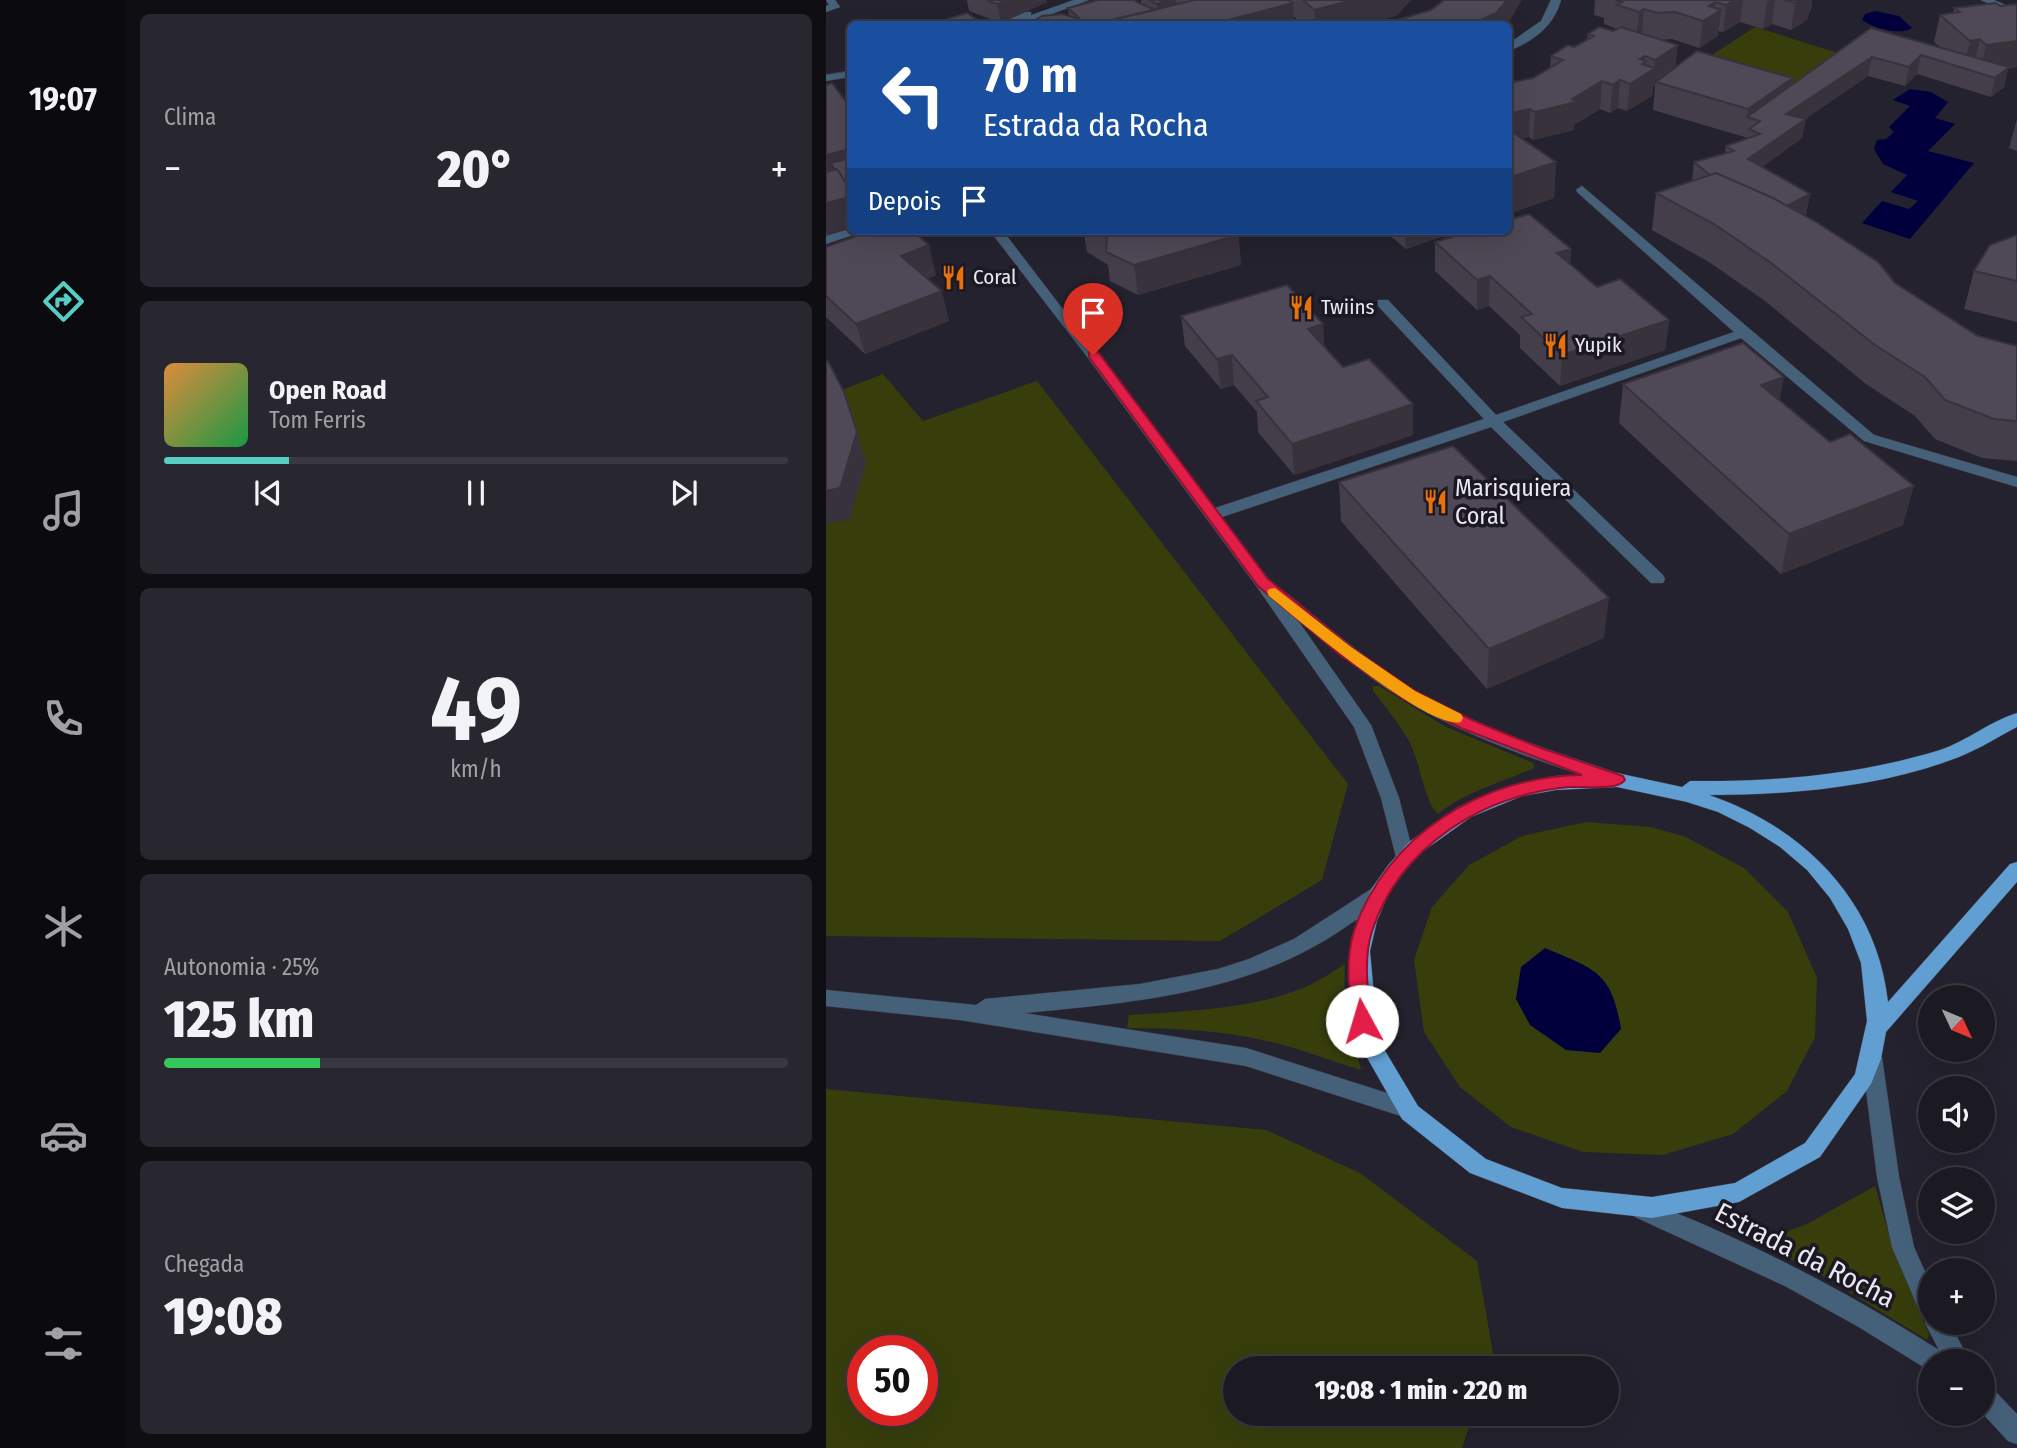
<!DOCTYPE html>
<html lang="pt">
<meta charset="utf-8">
<style>
body{margin:0;font-family:"Fira Sans Condensed",sans-serif;background:#28272f;color:#f1f3f6;height:100vh;display:flex;flex-direction:column;font-size:26px;white-space:nowrap}
*{box-sizing:border-box;margin:0}
p{font-size:23px;color:#a0a1a5}
.icon{flex:none;width:38px;height:38px;fill:none;stroke:currentColor;stroke-width:2;stroke-linecap:round;stroke-linejoin:round}
.map{position:relative;flex:1;overflow:hidden}
.side{display:flex;flex-direction:column;gap:14px;padding:14px;background:#0f0e13;width:700px}
.side>*{flex:none}
.hud{position:absolute;left:21px;top:21px;width:665px;height:214px;border-radius:10px;box-shadow:0 7px 28px #0002,0 0 0 2px #393840;background:#1a4fa0;color:#fff;overflow:hidden}
.needle{width:46px;rotate:134deg}
.buttons{position:absolute;left:1092px;top:985px;display:grid;gap:14px}
.buttons a{display:grid;place-items:center;width:77px;height:77px;border-radius:50%;background:#1b1a22;box-shadow:0 7px 28px #0002,0 0 0 2px #393840;font-size:35px}
.speed{position:absolute;left:21px;top:1335px;display:flex;gap:14px;font-size:35px;font-weight:700;text-align:center}
.speed>*{display:grid;place-content:center;width:91px;height:91px;border-radius:50%;background:#1b1a22;box-shadow:0 7px 28px #0002,0 0 0 2px #393840;line-height:1}
.speed .limit{border:10px solid #d22;background:#fff;color:#111}
.pin{position:absolute;display:grid;place-items:center;width:60px;height:60px;color:#fff;margin:-72px -30px;border-radius:50% 50% 50% 0;rotate:-45deg;box-shadow:0 0 7px #0007}
.pin .icon{rotate:45deg}
.me{position:absolute;width:77px;margin:-38px;rotate:354deg;stroke-linejoin:round;filter:drop-shadow(0 0 5px #0008)}
.turn{display:flex;align-items:center;gap:24px;height:147px;padding:0 21px;font-size:32px}
.turn .icon{width:91px;height:91px;stroke-width:2.5}
.turn b{display:block;font-size:49px;line-height:60px}
.then{display:flex;align-items:center;height:66px;padding:0 21px;background:#0003;gap:14px;font-size:26px}
.big{font-size:52px;font-weight:800;line-height:1.1}
.side .card{flex:1;display:flex;flex-direction:column;justify-content:center;gap:10px;min-width:0;padding:0 24px;border-radius:10px;background:#28272f}
.side .dial{align-items:center;gap:0}
.dial b{font-size:91px;line-height:1}
.song{display:flex;align-items:center;gap:21px}
.cover{width:84px;height:84px;border-radius:10px;background:linear-gradient(135deg,hsl(30 70% 55%),hsl(140 70% 35%))}
.played{height:7px;border-radius:4px;background:linear-gradient(90deg,#55cec5 20%,#393840 20%)}
.keys{display:flex;justify-content:space-around;direction:ltr}
.heat{display:flex;justify-content:space-between;align-items:center;font-size:38px;direction:ltr}
.charge{height:10px;border-radius:5px;background:linear-gradient(90deg,#34c759 25%,#393840 0)}
.trip{position:absolute;left:397px;top:1356px;width:396px;height:70px;border-radius:35px;background:#1b1a22;box-shadow:0 7px 28px #0002,0 0 0 2px #393840;font-weight:800;line-height:70px;text-align:center}
main{display:flex;flex:1;min-height:0}
.tabs{display:flex;flex-direction:column;width:126px;justify-content:space-around;align-items:center;background:#0b0a0e;color:#a0a1a5}
.tabs .icon{width:49px;height:49px}
.tabs .active{color:#55cec5}
.tabs b{font-size:32px;color:#f1f3f6}
.map>svg:first-child{display:block}
.green{fill:#373e0c;fill-rule:evenodd}
.water{fill:#01003d}
.lines{fill:none;stroke-linecap:round;stroke-linejoin:round}
.minor-casing{stroke:#403e49;stroke-width:1}
.major-casing{stroke:#403e49;stroke-width:1}
.minor{fill:#45617a;fill-rule:evenodd}
.major{fill:#619ed1;fill-rule:evenodd}
.wall{fill:#443e4a}
.shaded-wall{fill:#37323c}
.building{fill:#4f4856;stroke:#37323c;stroke-width:2}
.route{fill:#e11d48;stroke:#92132f;stroke-width:2}
.slow{fill:#f59e0b}
.labels{text-anchor:middle;dominant-baseline:central;stroke-width:7;stroke-linejoin:round;paint-order:stroke}
.far-poi-label{font-size:21px;fill:#e9e8f0;stroke:#1b1824;text-anchor:start}
.poi-label{font-size:24px;fill:#e9e8f0;stroke:#1b1824;text-anchor:start}
.near-street-label{font-size:28px;fill:#e9e8f0;stroke:#1b1824}
</style>
<main>
<nav class="tabs">
<b>19:07</b>
<svg class="icon active" aria-label="directions" viewBox="0 0 24 24"><path d="M12 3l9 9-9 9-9-9zM9 14v-3h6M13 9l2 2-2 2"/></svg>
<svg class="icon" aria-label="music" viewBox="0 0 24 24"><path d="M9 18V5l10-2v13"/><circle cx="6" cy="18" r="3"/><circle cx="16" cy="16" r="3"/></svg>
<svg class="icon" aria-label="phone" viewBox="0 0 24 24"><path d="M5 4h4l2 5-3 2q2 4 5 5l2-3 5 2v4C11 20 4 13 5 4z"/></svg>
<svg class="icon" aria-label="climate" viewBox="0 0 24 24"><path d="M12 3v18M4 7l16 10M4 17L20 7"/></svg>
<svg class="icon" aria-label="car" viewBox="0 0 24 24"><path d="M5 17H2v-5l4-1 3-4h7l3 4 3 1v5h-3M9 17h6M6 11h13"/><circle cx="7" cy="17" r="2"/><circle cx="17" cy="17" r="2"/></svg>
<svg class="icon" aria-label="filters" viewBox="0 0 24 24"><path d="M4 7h16M4 17h16"/><circle cx="9" cy="7" r="2"/><circle cx="15" cy="17" r="2"/></svg>
</nav>
<section class="side">
<div class="card"><p>Clima</p>
<div class="heat"><a>−</a><b class="big">20°</b><a>+</a></div>
</div>
<div class="card">
<div class="song"><i class="cover"></i><div><b>Open Road</b><p>Tom Ferris</p></div></div>
<div class="played"></div>
<div class="keys"><svg class="icon" aria-label="previous" viewBox="0 0 24 24"><path d="M18 5L8 12l10 7zM5 5v14"/></svg><svg class="icon" aria-label="pause" viewBox="0 0 24 24"><path d="M8 5v14M16 5v14"/></svg><svg class="icon" aria-label="next" viewBox="0 0 24 24"><path d="M6 5l10 7-10 7zM19 5v14"/></svg></div>
</div>
<div class="card dial"><b>49</b><p>km/h</p></div>
<div class="card"><p>Autonomia · 25%</p><b class="big">125 km</b><div class="charge"></div></div>
<div class="card"><p>Chegada</p><b class="big">19:08</b></div>
</section>
<div class="map">
<svg width="1191" height="1448" viewBox="0 0 1191 1448">
<rect width="100%" height="100%" fill="#24222e"/>
<path class="green" d="M929 27 1018 55 956 99 863 70Z
M57 374 97 421 211 381 522 784 496 880 394 941 0 936V524L24 519 11 392Z
M547 686H553L620 727 707 763 708 768C675 783 642 790 612 814 598 801 594 761 583 741 573 724 560 707 547 691Z
M760 822 825 827 860 837 918 868 962 912 991 978 989 1037 961 1091 907 1134 837 1155 757 1152 685 1127 634 1087 598 1032 588 960 606 907 643 865 696 836Z
M519 964 518 1000 535 1070C509 1062 483 1052 457 1045 406 1031 353 1028 301 1028L303 1015C360 1011 434 1009 486 984 497 978 508 971 519 964Z
M0 1089 440 1130 534 1173 651 1261 667 1353 662 1368H410V1414H647L636 1448H0ZM96 1351V1410H37V1351Z
M1049 1186 1069 1255 1103 1334 1101 1340 984 1268 930 1243 981 1224Z"/>
<path class="water" d="M1049 11 1073 16 1086 28C1075 36 1047 28 1036 20L1039 14Z
M1084 89 1105 92 1122 102 1109 118 1129 124 1102 151 1148 163 1084 239 1036 223 1056 201 1083 209 1092 201 1065 192 1081 175 1057 164 1048 149 1051 140 1060 139 1068 132 1063 127 1084 106 1067 100Z
M719 948C768 969 786 971 795 1029L774 1053 740 1050 704 1025 690 999 695 967Z"/>
<g class="lines">
<defs>
<path id="minor" d="M0 0H9L14 7 0 12V6L3 5Z
M248 0H263L199 24H186L187 22 166 24 197 12H205V15Z
M725 0H735C728 26 707 42 682 51V44L715 21Z
M1155 0H1168L1191 10V17Z
M24 71V77L0 81V75Z
M756 186 1048 435 1191 477V487L1038 441 915 338 677 422 837 575 839 579 837 583H825L665 427 396 517 453 593 462 594C503 628 544 663 590 691 654 729 727 751 797 775L800 780 797 785H785C714 761 642 738 577 699 539 676 505 647 471 619L545 725 573 798 588 857 586 862 579 864 572 862 570 857 555 798 528 727 431 587 262 358 164 231H177L389 508 658 419 552 306V300H562L670 415 908 332 752 193 750 190Z
M24 229 39 231 0 244V236Z
M553 884 560 887 563 892C555 906 534 917 521 926 426 993 311 1002 198 1013L420 1048 589 1102 592 1109 589 1116 581 1118 420 1066 134 1020 0 1006V990L150 1005 159 999 314 984 392 969 423 959 468 939Z
M1046 1049 1053 1052 1056 1058 1073 1177 1088 1247 1104 1283V1323H1124L1144 1362H1104V1371L1031 1326 959 1286 809 1217 806 1210 809 1203 817 1200C920 1239 1020 1291 1113 1350L1099 1323 1101 1319 1096 1317 1066 1247 1051 1177 1036 1058 1039 1052Z
M1157 1385 1166 1388 1191 1414V1444L1182 1441 1157 1414Z"/>
<path id="major" d="M1191 713V727C1172 737 1153 749 1133 757 1056 787 965 795 883 795 977 827 1051 900 1062 1002L1184 864 1191 862V882L1060 1032 1055 1059 1045 1084 994 1157 913 1202 826 1218 736 1208 644 1173 576 1119 531 1040 524 951 531 921 546 888 563 864 583 842 632 807 694 783 730 776 791 773 856 787 864 781C948 782 1033 775 1114 750 1141 741 1164 721 1191 713ZM791 787 861 802 892 812 924 828 954 847 981 870 1004 898 1022 929 1035 963 1041 1021 1029 1074 979 1143 909 1183 826 1197 736 1188 660 1159 592 1106 552 1039 544 951 551 921 561 897 576 874 596 852 645 817 696 796 730 790Z"/>
</defs>
<use href="#minor" class="minor-casing"/>
<use href="#major" class="major-casing"/>
<use href="#minor" class="minor"/>
<use href="#major" class="major"/>
</g>
<path class="wall" d="M141 0H220L221 2 175 23 143 11Z
M315 0H462L465 2V0H585L570 16 537 24H477L467 16 468 24H206L243 16 242 8 315 4Z
M769 0H986L985 10 983 12 981 20 965 30 946 24 937 29 914 22 897 32 892 31V36L873 48 846 39 835 40 849 67 967 78 965 85 1045 28 1116 48 1108 42 1114 15 1127 13 1128 8 1174 6 1191 4V67L1182 69 1178 87 1165 97 1091 74 1079 86 1042 76 979 119 976 138 936 167 984 194 980 214 978 215 1069 283 1152 336 1191 346V461L1156 458 1109 439 1089 416 1040 384 939 301 883 262 826 230 830 193 866 181 868 162 899 153 900 146 922 138 827 110 829 85 827 87 826 96 801 111 792 108 784 113 774 109 748 125V130L707 140 703 137 696 138 730 162 728 198 682 214V83L707 78 724 68 725 56 748 47 761 40 762 34 787 31 789 30V28L778 24V18L768 15Z
M1191 119V151L1183 148Z
M253 231H412L415 265 312 295 284 281 282 265 261 252 258 234Z
M558 231H632L580 249Z
M1191 235V322L1138 309 1148 271Z
M609 242 745 249 744 264 771 287 843 320 839 350 734 386 694 348V335L663 306 651 310 609 271Z
M0 247 110 275 102 278 123 321 39 354 0 317Z
M355 316 497 324 498 347 517 367 587 435 468 475 432 432 431 412 408 385 395 389 359 346Z
M797 384 954 400 1077 525 955 574 793 423Z
M513 482 778 638 661 689 515 521Z"/>
<path class="shaded-wall" d="M181 0H220L221 2 175 23 171 4Z
M340 0H350L351 15 332 20 331 4Z
M527 0H585L570 16 537 24H489L488 10Z
M681 0H696L682 24H646Z
M909 0H917L914 22 897 32 900 5Z
M945 0H949L946 24 937 29 941 2Z
M975 0H986L985 10 983 12 981 20 965 30 969 3Z
M889 2 888 14 895 10 892 36 873 48 877 21 883 6Z
M467 3 468 24H406V19Z
M818 9 816 36 810 39 813 12Z
M152 20 153 24H139Z
M1154 39 1147 67 1137 68 1144 41Z
M1191 41V67L1182 69 1178 87 1165 97 1169 78 1154 72 1160 45Z
M852 45 849 72 830 82 829 85 827 87 826 96 801 111 804 84 814 59 819 56 818 63 820 61 819 74 828 69 829 60Z
M1095 55 1091 74 1079 86 1083 67Z
M1046 57 1042 76 957 134 960 114Z
M967 78 962 106 934 121 921 117 922 109Z
M794 80 792 108 784 113 787 85Z
M776 81 774 109 748 125V130L707 140 709 112 746 99Z
M704 109 703 137 682 142V114Z
M980 119 976 138 919 179 922 159Z
M24 149V180L5 163 11 183 0 186V155Z
M730 162 728 198 682 214V178Z
M984 194 980 214 941 234 945 214Z
M24 197V228L0 235V203Z
M579 231H632L580 249Z
M412 235 415 265 312 295 308 265Z
M103 245 110 275 83 285 75 256Z
M745 249 743 278 731 253Z
M664 276 663 306 651 310V280Z
M116 291 123 321 39 354 30 324Z
M843 320 839 350 734 386 736 355Z
M497 324 499 354 482 329Z
M406 355 408 385 395 389 391 359Z
M958 377 951 415 935 385Z
M587 404V435L468 475 466 444Z
M31 432 40 463 24 519 0 524V491Z
M1088 486 1077 525 955 574 963 534Z
M783 598 778 638 661 689 663 649Z"/>
<path class="building" d="M160 0H181L171 4Z
M273 0H307L329 10 268 24H206V22L216 16 236 14 254 19 242 8Z
M323 0H340L331 4Z
M369 0H462L467 3 406 19 413 24H268Z
M477 0H527L488 10Z
M618 0H681L670 13 646 24H557L605 10Z
M789 0H909L900 5 889 2 883 6 895 10 877 21 849 12 832 13 818 9 813 12 791 5 796 2Z
M959 0H975L969 3Z
M1170 3 1174 6 1191 4V41L1160 45 1154 39 1144 41 1114 15 1134 12 1128 8Z
M141 13 152 20 139 24H104Z
M773 27 787 31 795 27 852 45 829 60 819 56 814 59 820 61 816 64 829 68 804 84 794 80 787 85 776 81 746 99 750 102 709 112 704 109 682 114V83L707 78 737 60 725 56 742 45 748 47 768 36 762 34Z
M1045 28 1183 67 1169 78 1095 55 1083 67 1046 57 960 114 980 119 922 159 984 194 961 206 947 198 890 173 884 175 868 162 908 151 900 146 934 134 923 129 934 121 921 117Z
M871 51 967 78 922 109 830 82Z
M6 83 24 107V149L0 155V85Z
M682 129 730 162 682 178Z
M24 158V189L11 169 9 170 5 163Z
M11 169 24 189V197L0 203V172Z
M890 173 947 198 987 220 1052 262 1069 283 1152 336 1191 346V421L1168 419 1119 400 1099 377 1049 345 945 263 888 224 830 193Z
M703 214 745 249 731 253 771 287 794 279 843 320 736 355 695 317 706 314 664 276 651 280 609 242 646 231H682V220Z
M44 231H87L103 245 75 256 116 291 30 324 0 296V247Z
M270 231H412V235L308 265 280 252 281 238Z
M1191 235V281L1148 271 1164 245Z
M461 285 497 324 482 329 517 367 543 359 587 404 466 444 430 401 442 397 406 355 391 359 355 316Z
M917 343 958 377 935 385 1004 442 1024 434 1088 486 963 534 797 384Z
M2 361 18 392 31 432 14 488 0 491V362Z
M627 446 783 598 663 649 513 482Z"/>
<path class="route" d="M267 351 272 352 442 579 525 647 589 691 646 720 712 747 797 776 799 780C792 791 756 786 743 787 657 795 574 846 546 931 537 960 542 991 545 1021L542 1027 536 1029 529 1027 526 1021C523 991 519 960 528 931 560 835 657 776 756 775L635 728 578 699 514 655 432 586 263 357V352Z"/>
<path class="slow" d="M449 588 525 647 589 691 635 714 637 718 635 722C603 731 471 619 443 596L441 592 443 589Z"/>
<defs>
<symbol id="restaurant-bare" viewBox="-9 -9 18 18"><path d="M-5-6h1v4h1v-4h1v4h1v-4h1v5L-1.5 .5V6h-2V.5L-5-1ZM5-6V6H3V1.5H1.5Q1.5-4 5-6Z" fill="#e8710a" stroke="#1b1824" stroke-width="2.5" paint-order="stroke"/></symbol>
</defs>
<g fill-rule="evenodd">
<use href="#restaurant-bare" x="110" y="260" width="35" height="35"/>
<use href="#restaurant-bare" x="458" y="290" width="35" height="35"/>
<use href="#restaurant-bare" x="712" y="328" width="35" height="35"/>
<use href="#restaurant-bare" x="592" y="484" width="35" height="35"/>
</g>
<g class="labels">
<g class="far-poi-label">
<text x="147" y="277">Coral</text>
<text x="495" y="307">Twiins</text>
<text x="749" y="345">Yupik</text>
</g>
<g class="poi-label">
<text x="629" y="488">Marisquiera<tspan x="629" dy="28">Coral</tspan></text>
</g>
<g class="near-street-label">
<text transform="translate(979 1255) rotate(27)">Estrada da Rocha</text>
</g>
</g>
</svg>
<div class="buttons">
<a><svg class="needle" viewBox="-14 -14 28 28"><path d="M0-13l5 13h-10z" fill="#e53935"/><path d="M0 13l5-13h-10z" fill="#a0a1a5"/></svg></a>
<a><svg class="icon" aria-label="sound" viewBox="0 0 24 24"><path d="M4 9h4l5-4v14l-5-4H4zM17 9q2 3 0 6"/></svg></a>
<a><svg class="icon" aria-label="layers" viewBox="0 0 24 24"><path d="M12 4l9 5-9 5-9-5zM3 14l9 5 9-5"/></svg></a>
<a>+</a>
<a>−</a>
</div>
<div class="speed"><div class="limit">50</div></div>
<div class="pin" style="left:267px;top:355px;background:#d93025"><svg class="icon" aria-label="arrive" viewBox="0 0 24 24"><path d="M6 21V4h12l-3 4 3 4H6"/></svg></div>
<svg class="me" style="left:536px;top:1021px" viewBox="-20 -20 40 40"><circle r="19" fill="#fff"/><path d="M0-13L10 11 0 6-10 11z" fill="#e11d48"/></svg>
<div class="trip">19:08 · 1 min · 220 m</div>
<div class="hud">
<div class="turn"><svg class="icon" aria-label="left" viewBox="0 0 24 24"><path d="M17 20v-9H6M10 6l-5 5 5 5"/></svg><div><b>70 m</b>Estrada da Rocha</div></div>
<div class="then">Depois<svg class="icon" aria-label="arrive" viewBox="0 0 24 24"><path d="M6 21V4h12l-3 4 3 4H6"/></svg></div>
</div>
</div>
</main>
